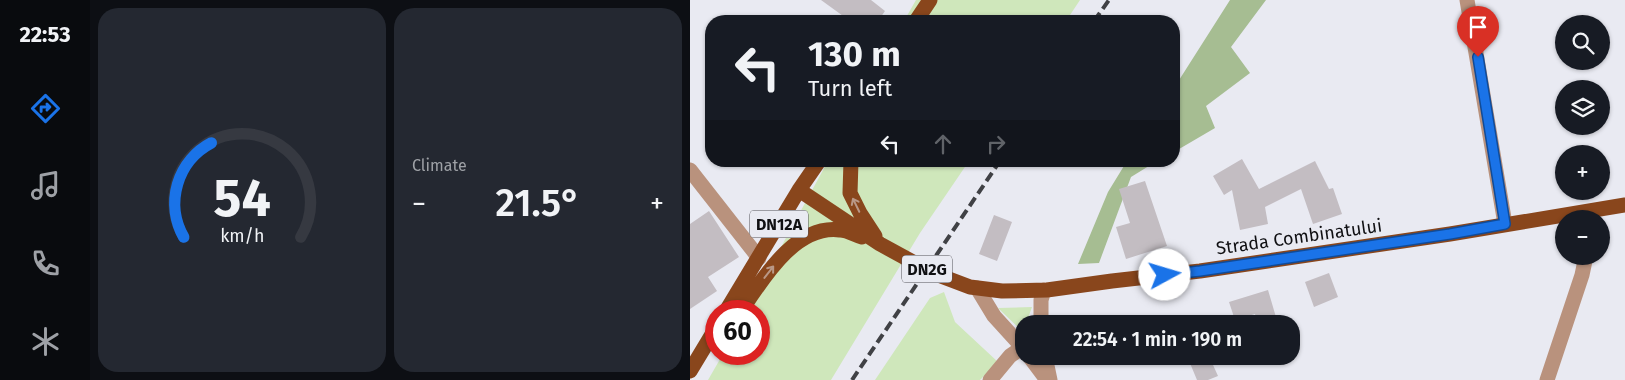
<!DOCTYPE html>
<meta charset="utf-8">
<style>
body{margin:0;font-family:"Fira Sans",sans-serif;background:#242831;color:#f1f3f6;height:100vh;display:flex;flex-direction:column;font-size:19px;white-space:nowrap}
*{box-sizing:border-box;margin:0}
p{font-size:16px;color:#9ea1a6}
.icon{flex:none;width:28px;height:28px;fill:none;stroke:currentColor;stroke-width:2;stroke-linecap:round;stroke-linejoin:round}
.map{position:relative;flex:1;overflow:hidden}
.side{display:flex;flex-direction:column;gap:8px;padding:8px;background:#0d0f14;width:600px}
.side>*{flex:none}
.hud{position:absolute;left:15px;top:15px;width:475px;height:152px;border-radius:20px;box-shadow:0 1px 4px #0004;background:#171b24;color:#f1f3f6;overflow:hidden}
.controls{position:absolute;left:865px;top:15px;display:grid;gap:10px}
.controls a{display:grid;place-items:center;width:55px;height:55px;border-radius:50%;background:#171b24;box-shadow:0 1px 4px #0004;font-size:25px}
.speed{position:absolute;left:15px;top:300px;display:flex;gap:10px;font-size:25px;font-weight:700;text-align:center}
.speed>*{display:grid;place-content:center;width:65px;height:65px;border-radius:50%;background:#171b24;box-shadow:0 1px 4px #0004;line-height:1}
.speed .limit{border:8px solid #d22;background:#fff;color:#111}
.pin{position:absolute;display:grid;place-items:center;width:42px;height:42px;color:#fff;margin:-51px -21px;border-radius:50% 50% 50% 0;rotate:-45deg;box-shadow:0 0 5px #0007}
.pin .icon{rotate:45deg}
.me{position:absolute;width:55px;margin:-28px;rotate:84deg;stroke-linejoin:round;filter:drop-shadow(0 0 4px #0008)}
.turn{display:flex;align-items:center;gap:18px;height:105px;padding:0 20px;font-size:22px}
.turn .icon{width:65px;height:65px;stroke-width:2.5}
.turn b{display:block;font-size:35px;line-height:42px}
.lanes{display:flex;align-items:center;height:48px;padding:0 20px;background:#0003;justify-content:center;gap:25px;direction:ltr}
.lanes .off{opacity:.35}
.big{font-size:38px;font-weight:600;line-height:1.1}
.side .widget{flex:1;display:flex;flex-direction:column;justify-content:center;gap:8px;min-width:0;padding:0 18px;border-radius:20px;background:#242831}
.side .dial{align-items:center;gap:0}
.dial svg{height:130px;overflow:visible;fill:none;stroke:#363941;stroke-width:7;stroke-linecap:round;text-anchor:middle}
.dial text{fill:#f1f3f6;stroke:none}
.heat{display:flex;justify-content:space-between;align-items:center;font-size:28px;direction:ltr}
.side .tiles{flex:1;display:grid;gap:8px;grid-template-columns:repeat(2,1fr)}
.trip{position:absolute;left:325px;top:315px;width:285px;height:50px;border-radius:20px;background:#171b24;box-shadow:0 1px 4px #0004;font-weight:600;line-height:50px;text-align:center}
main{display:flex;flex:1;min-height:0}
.menu{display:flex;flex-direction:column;width:90px;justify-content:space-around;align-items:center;background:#090b0e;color:#9ea1a6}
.menu .icon{width:35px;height:35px}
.menu .selected{color:#1a73e8}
.menu b{font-size:22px;color:#f1f3f6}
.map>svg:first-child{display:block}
.green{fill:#cfe7bb}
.forest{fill:#a6bd92}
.building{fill:#c3bdc2}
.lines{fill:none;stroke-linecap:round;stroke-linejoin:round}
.minor{stroke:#b9927d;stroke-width:15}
.major{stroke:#89461c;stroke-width:15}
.rail{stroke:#404145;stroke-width:4;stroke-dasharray:10 5;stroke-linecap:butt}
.oneway{stroke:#b99887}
.route-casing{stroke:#114b97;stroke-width:12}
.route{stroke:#1a73e8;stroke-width:9}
.labels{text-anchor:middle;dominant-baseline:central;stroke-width:5;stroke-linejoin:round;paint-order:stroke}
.shield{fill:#e9eaf2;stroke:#515156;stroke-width:1}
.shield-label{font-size:16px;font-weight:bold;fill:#101013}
.street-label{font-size:18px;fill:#101013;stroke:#e9eaf2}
</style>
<main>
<nav class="menu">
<b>22:53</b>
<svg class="icon selected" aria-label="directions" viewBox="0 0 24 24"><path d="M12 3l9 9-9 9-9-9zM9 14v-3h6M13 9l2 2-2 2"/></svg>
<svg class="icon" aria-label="music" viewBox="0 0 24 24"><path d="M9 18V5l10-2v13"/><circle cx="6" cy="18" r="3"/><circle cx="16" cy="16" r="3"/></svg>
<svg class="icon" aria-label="phone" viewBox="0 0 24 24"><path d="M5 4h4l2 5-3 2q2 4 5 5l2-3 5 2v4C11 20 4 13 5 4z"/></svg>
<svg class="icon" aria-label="climate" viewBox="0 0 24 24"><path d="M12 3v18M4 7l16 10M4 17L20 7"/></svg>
</nav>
<section class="side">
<div class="tiles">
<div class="widget dial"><svg viewBox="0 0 100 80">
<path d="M14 69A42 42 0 1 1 86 69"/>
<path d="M14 69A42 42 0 0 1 31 11" stroke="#1a73e8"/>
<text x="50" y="56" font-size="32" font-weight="700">54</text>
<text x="50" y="72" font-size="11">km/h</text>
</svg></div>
<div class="widget"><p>Climate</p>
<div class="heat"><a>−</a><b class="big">21.5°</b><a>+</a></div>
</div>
</div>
</section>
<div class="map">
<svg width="935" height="380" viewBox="0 0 935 380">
<rect width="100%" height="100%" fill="#e9eaf2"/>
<path class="green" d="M226 0H390L376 21H214Z
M138 161H279L230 233 141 380H18L33 354H69V311H56Z
M254 292 265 322 308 362 290 380H185L240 298Z
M342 307 336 324H334L333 332 308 308Z"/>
<path class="forest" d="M540 0H576L541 47 560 73 516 106 525 128 484 152V88Z
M437 161H467L441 177 409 263 388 264 418 192Z"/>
<path class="building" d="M131 0H181L195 11 188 21H160Z
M552 159 569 189 625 161 639 189 643 188 652 214 623 224 611 189 575 207 578 224 550 230 542 190 534 195 523 176Z
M455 181 477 246 436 259 426 227 440 223 429 189Z
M19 211 49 257 18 277 27 291 0 309V224Z
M304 215 322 222 307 261 289 254Z
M639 273 648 297 624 307 615 282Z
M578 290 588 324H568L565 314 545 320 539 302Z
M497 356H519L528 376 518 380H507Z"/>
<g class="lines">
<path class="minor" d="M777 0 815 224
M0 170 69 258
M287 288 304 316 334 349
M351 324V300L354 290
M339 356 357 380
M355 356 360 380
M300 380 320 356 333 347
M857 380 892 275 896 256"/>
<path class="major" d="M226 21 240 0
M161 161 160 193 170 213 185 236
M109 190 190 244 243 273 280 287 312 291 357 290 422 281 510 271 760 234 935 205
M36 311 109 190 129 161
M51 311C72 280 105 224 150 230 157 230 165 235 172 237
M0 371 26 328"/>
<path class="rail" d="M404 21 419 0
M162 380 310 161"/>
</g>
<defs><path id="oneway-shaft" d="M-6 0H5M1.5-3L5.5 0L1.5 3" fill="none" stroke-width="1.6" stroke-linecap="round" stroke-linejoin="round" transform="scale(1.25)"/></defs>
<g class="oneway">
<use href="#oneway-shaft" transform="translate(166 205) rotate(-116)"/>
<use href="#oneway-shaft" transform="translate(79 272) rotate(-52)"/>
</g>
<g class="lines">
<defs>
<path id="route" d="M475 275 510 271 760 234 815 224 788 57"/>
</defs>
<use href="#route" class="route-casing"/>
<use href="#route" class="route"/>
</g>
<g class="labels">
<g class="shield">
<rect x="60" y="210.5" width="58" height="27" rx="4"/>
<rect x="212" y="255.5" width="50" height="27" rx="4"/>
</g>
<g class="shield-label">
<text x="89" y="224">DN12A</text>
<text x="237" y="269">DN2G</text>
</g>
<g class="street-label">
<text transform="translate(609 237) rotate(-8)">Strada Combinatului</text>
</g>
</g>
</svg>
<div class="controls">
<a><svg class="icon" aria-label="search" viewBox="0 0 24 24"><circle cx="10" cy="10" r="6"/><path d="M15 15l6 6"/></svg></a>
<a><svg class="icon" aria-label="layers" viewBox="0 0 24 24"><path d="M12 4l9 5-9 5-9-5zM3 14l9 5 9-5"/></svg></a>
<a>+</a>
<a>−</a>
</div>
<div class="speed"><div class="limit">60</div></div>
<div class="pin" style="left:788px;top:57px;background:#d93025"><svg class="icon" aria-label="arrive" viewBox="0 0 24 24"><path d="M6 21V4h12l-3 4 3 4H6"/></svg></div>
<svg class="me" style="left:475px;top:275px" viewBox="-20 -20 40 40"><circle r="19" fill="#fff"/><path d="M0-13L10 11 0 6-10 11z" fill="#1a73e8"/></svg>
<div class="trip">22:54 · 1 min · 190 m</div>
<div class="hud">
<div class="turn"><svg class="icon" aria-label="left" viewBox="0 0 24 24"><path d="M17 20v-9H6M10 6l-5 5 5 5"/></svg><div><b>130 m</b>Turn left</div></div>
<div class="lanes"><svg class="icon" aria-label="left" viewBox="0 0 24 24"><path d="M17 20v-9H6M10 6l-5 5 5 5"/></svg><svg class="icon off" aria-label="ahead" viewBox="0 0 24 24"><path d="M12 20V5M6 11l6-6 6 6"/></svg><svg class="icon off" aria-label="right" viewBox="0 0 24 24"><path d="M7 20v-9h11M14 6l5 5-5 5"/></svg></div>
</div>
</div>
</main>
